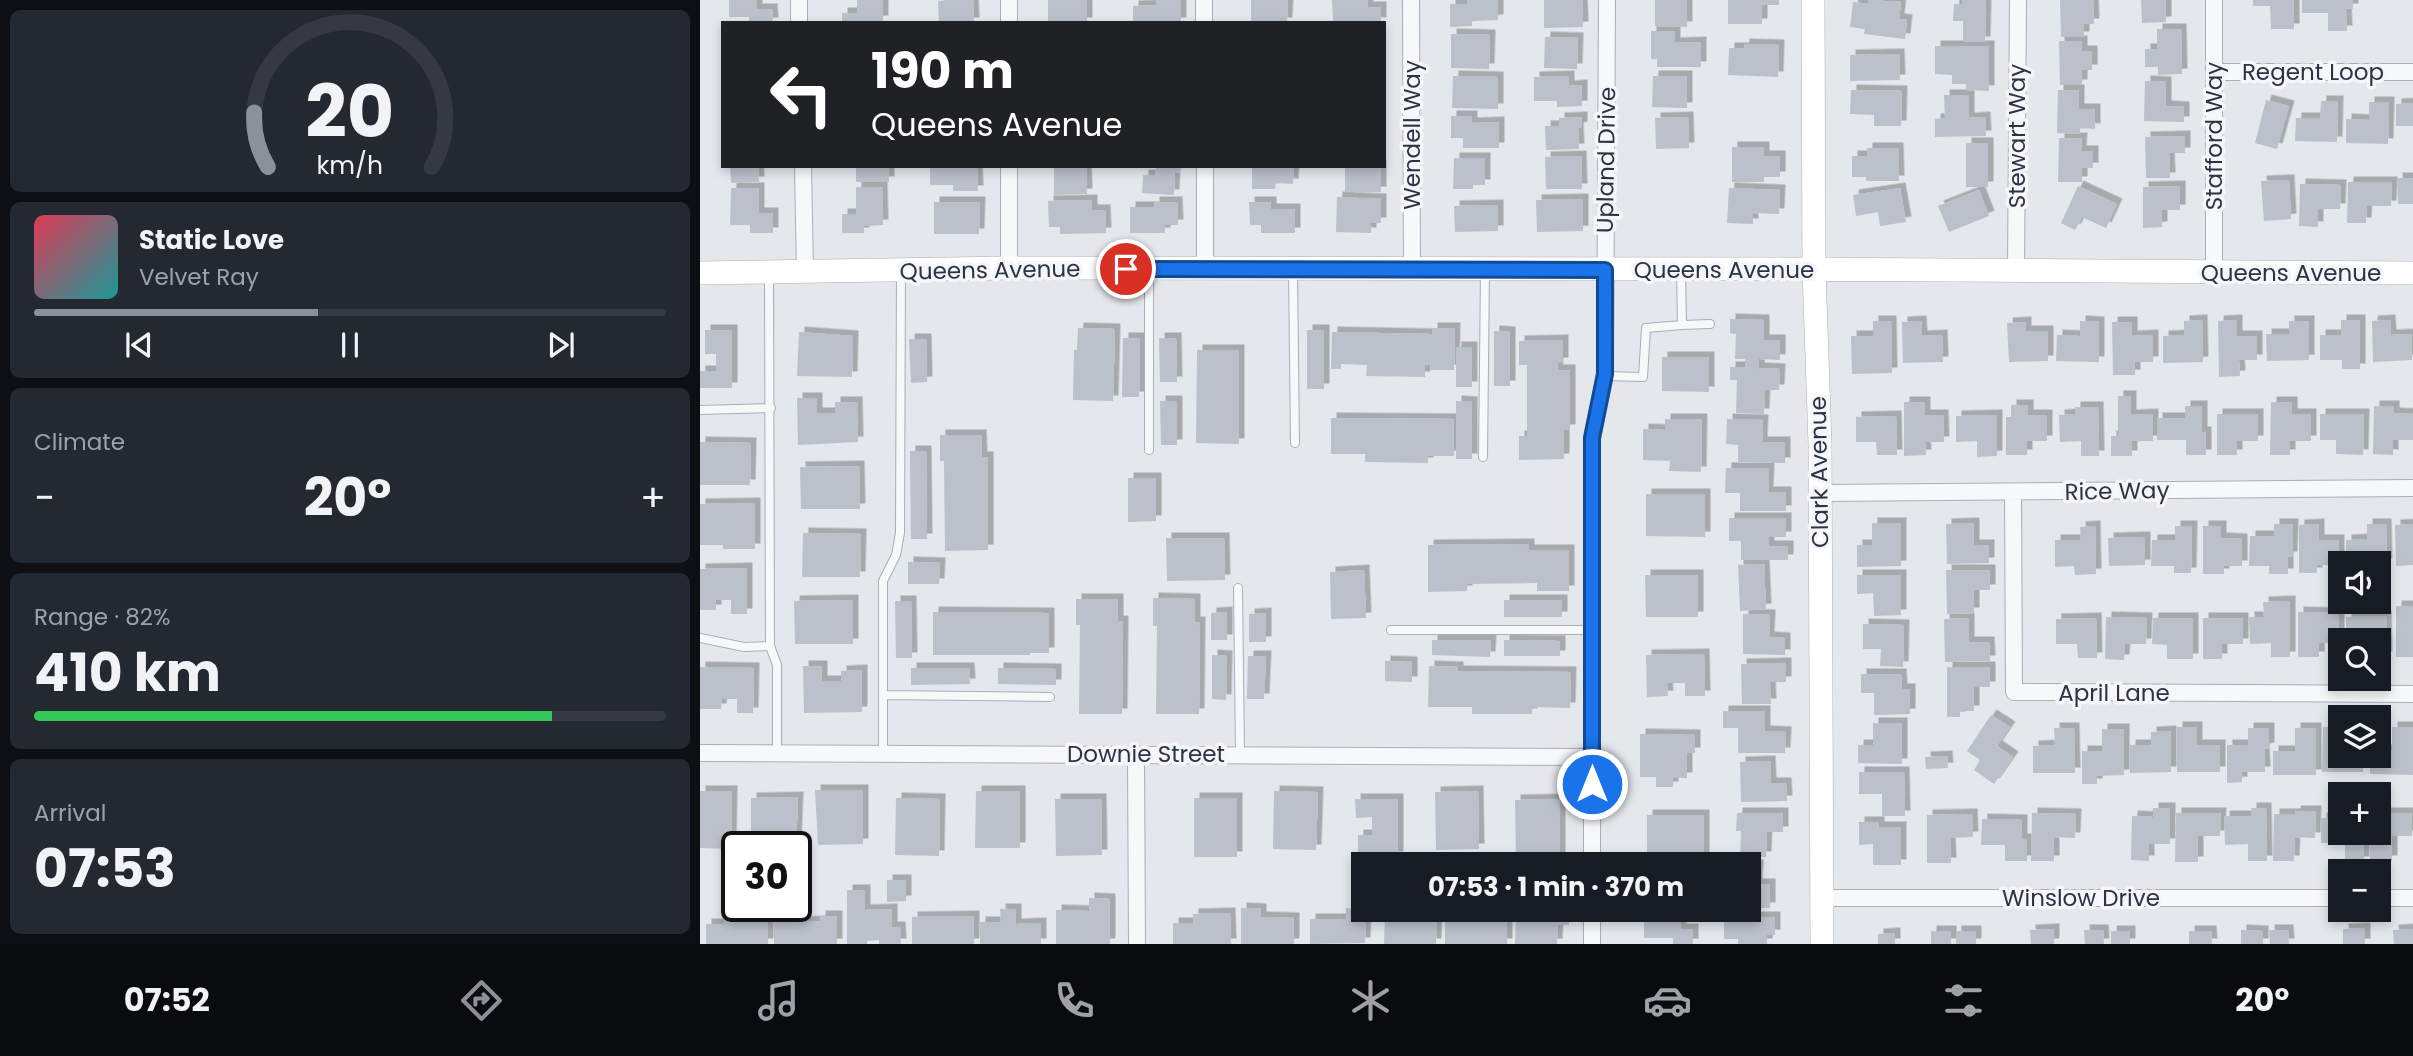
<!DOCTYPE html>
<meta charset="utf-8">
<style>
body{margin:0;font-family:Poppins,sans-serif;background:#242831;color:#f1f3f6;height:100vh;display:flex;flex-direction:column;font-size:26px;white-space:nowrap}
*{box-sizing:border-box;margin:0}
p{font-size:23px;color:#9ea1a6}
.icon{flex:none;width:38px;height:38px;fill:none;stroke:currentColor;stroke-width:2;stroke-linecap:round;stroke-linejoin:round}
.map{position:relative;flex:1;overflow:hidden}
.panel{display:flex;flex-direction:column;gap:10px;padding:10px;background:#0d0f14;width:700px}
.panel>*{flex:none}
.banner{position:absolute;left:21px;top:21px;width:665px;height:147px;border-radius:0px;box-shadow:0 4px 10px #0003;background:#202124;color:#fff;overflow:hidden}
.controls{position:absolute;left:1628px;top:551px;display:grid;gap:14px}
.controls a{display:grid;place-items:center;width:63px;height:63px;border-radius:0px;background:#171b24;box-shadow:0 4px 10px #0003;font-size:35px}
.speed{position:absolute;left:21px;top:831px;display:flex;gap:14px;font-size:35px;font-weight:700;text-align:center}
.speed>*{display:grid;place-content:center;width:91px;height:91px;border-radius:50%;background:#171b24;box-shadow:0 4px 10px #0003;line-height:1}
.speed .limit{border:4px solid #111;border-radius:10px;background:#fff;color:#111}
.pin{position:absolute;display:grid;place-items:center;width:60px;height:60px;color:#fff;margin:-30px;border:4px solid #fff;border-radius:50%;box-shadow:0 2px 7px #0007}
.me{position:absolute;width:77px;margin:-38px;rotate:0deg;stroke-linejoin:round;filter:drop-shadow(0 0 5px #0008)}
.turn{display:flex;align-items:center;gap:24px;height:147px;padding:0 35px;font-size:32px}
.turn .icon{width:91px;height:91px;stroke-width:2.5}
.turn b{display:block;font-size:49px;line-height:60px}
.big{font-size:52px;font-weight:700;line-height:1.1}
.panel .tile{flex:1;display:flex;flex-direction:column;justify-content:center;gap:10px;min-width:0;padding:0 24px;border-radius:10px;background:#242831}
.panel .dial{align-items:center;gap:0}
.dial svg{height:182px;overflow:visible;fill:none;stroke:#363941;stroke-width:7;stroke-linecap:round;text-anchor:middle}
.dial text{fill:#f1f3f6;stroke:none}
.song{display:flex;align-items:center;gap:21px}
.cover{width:84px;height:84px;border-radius:10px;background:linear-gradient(135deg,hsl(350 70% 55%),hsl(180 70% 35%))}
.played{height:7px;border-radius:4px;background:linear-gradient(90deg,#8c9099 45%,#363941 45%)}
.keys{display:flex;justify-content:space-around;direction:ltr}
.heat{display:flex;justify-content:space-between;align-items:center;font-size:38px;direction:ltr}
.charge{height:10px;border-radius:5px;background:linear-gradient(90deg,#34c759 82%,#363941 0)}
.trip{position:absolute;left:651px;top:852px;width:410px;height:70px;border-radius:0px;background:#171b24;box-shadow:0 4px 10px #0003;font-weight:700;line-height:70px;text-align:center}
.dock{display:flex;height:112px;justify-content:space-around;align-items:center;background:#090b0e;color:#9ea1a6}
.dock .icon{width:49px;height:49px}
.dock .on{color:#8c9099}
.dock b{font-size:32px;color:#f1f3f6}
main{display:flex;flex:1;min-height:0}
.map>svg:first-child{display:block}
.building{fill:#bbc0ca;filter:url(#shadow)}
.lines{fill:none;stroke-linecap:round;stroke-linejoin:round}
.lane-casing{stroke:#a9aeb7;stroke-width:10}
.street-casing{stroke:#a9aeb7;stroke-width:18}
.secondary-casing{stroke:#a9aeb7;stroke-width:24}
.lane{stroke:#f7f8fa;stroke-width:8}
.street{stroke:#f7f8fa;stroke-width:16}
.secondary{stroke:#fff;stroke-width:23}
.route-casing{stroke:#114b97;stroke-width:18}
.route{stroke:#1a73e8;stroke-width:12}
.labels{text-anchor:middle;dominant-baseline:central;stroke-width:7;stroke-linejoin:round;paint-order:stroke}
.street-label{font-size:23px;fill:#2b3445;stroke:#f4f6f9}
</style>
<main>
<section class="panel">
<div class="tile dial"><svg viewBox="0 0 100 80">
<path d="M14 69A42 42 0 1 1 86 69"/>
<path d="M14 69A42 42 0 0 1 8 45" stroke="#8c9099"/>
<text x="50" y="56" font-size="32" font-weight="700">20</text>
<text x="50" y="72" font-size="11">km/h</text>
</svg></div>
<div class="tile">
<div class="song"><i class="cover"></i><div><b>Static Love</b><p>Velvet Ray</p></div></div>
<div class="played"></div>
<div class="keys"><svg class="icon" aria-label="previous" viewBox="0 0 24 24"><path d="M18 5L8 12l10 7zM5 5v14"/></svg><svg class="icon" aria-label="pause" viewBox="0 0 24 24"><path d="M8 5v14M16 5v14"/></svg><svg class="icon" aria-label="next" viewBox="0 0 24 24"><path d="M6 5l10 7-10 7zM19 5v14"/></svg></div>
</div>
<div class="tile"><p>Climate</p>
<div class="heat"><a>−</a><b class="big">20°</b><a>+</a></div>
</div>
<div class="tile"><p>Range · 82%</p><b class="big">410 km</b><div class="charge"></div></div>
<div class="tile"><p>Arrival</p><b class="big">07:53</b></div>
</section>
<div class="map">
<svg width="1713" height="944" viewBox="0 0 1713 944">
<defs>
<filter id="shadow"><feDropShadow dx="5.5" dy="-5.5" stdDeviation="0" flood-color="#0004"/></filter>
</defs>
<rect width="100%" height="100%" fill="#e4e7ec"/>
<path class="building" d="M29 0H57V9H72L73 23H49V17H29Z
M157 0H183V21L142 23V13H157Z
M273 0 274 23H239L238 1Z
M348 0H387V23H348Z
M481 0V23H433V6L456 5V1Z
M551 0H588L587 23H551Z
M632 0H668V7H681V23L633 21Z
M767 0H798V20L772 21V26L750 27V4H767Z
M844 0H882L883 27 844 28Z
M955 0H987V27L955 26Z
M1028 0H1079V5H1062V24H1028Z
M1168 0 1201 2 1199 19 1207 20 1205 39 1164 34 1165 29 1150 27 1153 2 1168 4Z
M1262 0H1286L1285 42H1263V21H1253L1254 4H1262Z
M1360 0H1393L1394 24H1384V37H1361Z
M1441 0H1466V22L1442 23Z
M1553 0H1594V29H1571L1570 6H1553Z
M1602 0H1653V9H1646L1647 31H1628V13H1602Z
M1457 29H1481L1482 74 1458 75V67H1445V49H1457Z
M951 31H975V43L1001 42V67H957V59H951Z
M751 34 790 35 789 69 751 68Z
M845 37 878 38 877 69 844 68Z
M1359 41H1382V51H1392V70H1382V85H1360Z
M1044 44 1079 45 1078 77 1028 75 1029 48H1044Z
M1235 46H1289V91L1266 90V84H1252V75L1235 74Z
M1199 54 1200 80 1150 81V55Z
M753 76 798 77V109L752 108Z
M869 76V86L882 85V106L857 107V101H834V77Z
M953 76H987V108L952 107Z
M1445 81 1466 82V106L1484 107V122L1444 121Z
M1151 90 1202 91 1201 126H1174V115L1150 114Z
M1358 90H1379V109H1395V129L1380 128V134L1357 133Z
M1244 95H1269V118L1285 117 1286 136 1235 137V119L1245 118Z
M1566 100 1589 106 1577 149 1555 143Z
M1621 101H1638L1637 142 1595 141 1596 118H1620Z
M1669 102H1689L1688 144 1646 143V119L1669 120Z
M1713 103V126H1696V104Z
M751 116H772V123L799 122V148H763V138H751Z
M882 117V127L878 128 879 149 846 150 845 126H859V118Z
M988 117 989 148 956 149 955 118Z
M1485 136V153H1469L1470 178H1446L1445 137Z
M1359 138H1382L1381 151H1393V168H1382V182H1358Z
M1266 143H1288V187H1266Z
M1032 147H1064V156H1080V177H1064V182H1032Z
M1167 148H1198L1199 181H1166V177H1152V156H1167Z
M881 156 882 189H846L845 157Z
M754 158H785V185H773V189H753Z
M30 166H58L59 182 31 183Z
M156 166H189V182H156Z
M230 166 277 168 278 191H253V185H230Z
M354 166H386L387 194 354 195Z
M456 166H481L480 173H475L474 195 442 193 443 175H455Z
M552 166H594L593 184 576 183 575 189H552Z
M645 166H681V192H645Z
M1697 178H1713V204H1698Z
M1589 180 1591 219 1564 221 1561 181Z
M1648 182H1692L1691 206H1667L1666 223H1647Z
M1600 184 1641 185 1640 209H1618V227L1599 226Z
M1378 186 1417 204 1406 228 1382 217 1375 230 1361 223Z
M1480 186V210H1462V227L1443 228V187Z
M156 187H182L183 225 164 226V233H142V214H156Z
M31 188H59V213H73V233H50V225H30Z
M1029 188 1080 190 1079 214 1053 213V224L1027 223Z
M1200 188 1206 222 1180 226 1178 212 1156 216 1153 195Z
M1279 190 1289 216 1249 232 1238 206Z
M637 197 681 199V223H671V233L636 232Z
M883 199V231L837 232 836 200Z
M392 200V210H405L406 233 360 234V227H349L348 201Z
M234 202H280L279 234H234Z
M454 202H477L478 225H465V233H430V207H454Z
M549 202H571V209H595V233H561V225H550Z
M798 205V231L755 232 754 206Z
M1030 319 1064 320V340H1080V360L1059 359V368L1080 369 1079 390H1065L1064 414 1036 413 1037 380H1030V367H1045V359H1035L1036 334 1030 333Z
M1502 320 1503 362 1463 363V336L1484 335V321Z
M1537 320V336H1557V360H1539L1540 376 1519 377 1518 321Z
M1641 320H1660V369H1642V360H1620V335H1641Z
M1690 320 1691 335 1712 334V360L1673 362 1672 321Z
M1173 321H1191L1192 373 1152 374 1151 336H1173Z
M1221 321 1222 336 1242 335 1243 362 1203 363 1202 322Z
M1380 321 1399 322V362L1356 361 1357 335 1380 336Z
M1589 321H1609V360L1567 361 1566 334H1589Z
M1326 322V331H1348V361L1309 362 1307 323Z
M1412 322H1432V336L1453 335V362H1435V375H1413Z
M378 328 415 329 413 401 373 400 374 350H377Z
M732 328H755L754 370H731V365H725V377L666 376 667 365 641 364V369H631L632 332 732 334Z
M5 330H32V388H0V371H16V354H5Z
M607 330H624V389H607Z
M794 331 810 332V386H794Z
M99 332 153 336 152 377 97 376Z
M423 338H440L439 397H422Z
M459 338H476L477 382H460Z
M209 339H226L227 382 211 383Z
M863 340V363H858V370H870V430H864V459L819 460V436H827V365H819V341Z
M756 347H772V387H756Z
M497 350H539V444L496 443Z
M962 357H1009V392L962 391Z
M1418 396H1431V415L1453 414V441H1432V456H1411V436H1418Z
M97 398H117V413H135V402H157L158 442 98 445Z
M460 401H477V445H461Z
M756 401 772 402V459H756Z
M1204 402H1225V415H1243L1244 442H1225L1226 455 1204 456Z
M1571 402H1592V414H1611V441H1590V455H1570Z
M1311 405H1328V415H1347V441H1327V455H1306V417H1311Z
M1485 406H1502V432H1506V455H1486V440H1457V418H1485Z
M1674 406H1694V413L1713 414V440H1693V455L1673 454Z
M1375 407H1398L1399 456H1381V441L1360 442 1359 415 1375 414Z
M1517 414H1558V441H1537V455H1517Z
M1620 414H1664L1663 455 1636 454V440H1620Z
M1297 415V456L1277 457V441L1256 442V416Z
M1196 416 1197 455H1177L1176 442H1156V417Z
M631 418 754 419V456H728V463L665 462V454H631Z
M965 419H1002L1001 472 969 471 970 461 943 460V429L965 430Z
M1027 419 1063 420 1062 442H1085V463L1038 462V445L1026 444Z
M240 435H281L282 457H288V550L245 551 244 461H240Z
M0 442 51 443 50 485H0Z
M210 451H226L227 539H211Z
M159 466 160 509H101L100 467Z
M1026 468H1069L1068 492H1086V511H1040V493H1025Z
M428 478H456V521L428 522Z
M946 494H1005V537L946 536Z
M55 503V549H23V545H0V504Z
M1029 518H1086V537H1069V546H1088V560H1041V541H1029Z
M1172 523H1201V566L1157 567V545H1172Z
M1274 523V545H1289V563L1247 564 1246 524Z
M1574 524H1593L1592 557H1588V574H1569V566H1549L1550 536H1574Z
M1619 524V540H1639V565H1617V573H1599V525Z
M1667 524H1686L1687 564H1646V540L1667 539Z
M1713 524V565L1696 566 1695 525Z
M1395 526 1396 574 1375 575 1374 566 1355 567V540H1381L1380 527Z
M1475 526H1492L1491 573H1474V566H1451L1452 540H1475Z
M1503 526H1521V538L1542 539V566H1524V574H1503Z
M103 533 161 534 160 577H102Z
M1445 537V565L1409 566 1408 538Z
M466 538H524L525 580 467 581Z
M829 544V550H869V591H837V583L767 584V591L728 592V545Z
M208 562 240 563 239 584H208Z
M1064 564 1066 609 1040 611 1038 565Z
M47 568V614H31V600H16V610H0V569Z
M664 570 666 618 631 619 630 572Z
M1246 570H1290V590H1274V613L1247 614Z
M945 575H998V617H946Z
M1157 575H1201V615L1174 616 1173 593 1157 594Z
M453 598 495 599V622H500L499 714H456L457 626H453Z
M376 599H418V621H423L422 714H379L380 625H376Z
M153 600V644H95L94 601Z
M804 600H862V617H804Z
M195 601H211L212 658H196Z
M1590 601V657H1571V643L1550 644 1549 617H1564L1563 602Z
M1696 606H1713V657H1696Z
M233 612 349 613V653H330V655H233Z
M527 612V640H511V613Z
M1598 612 1639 613V643H1619V657H1598Z
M566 613V642H549V614Z
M1043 614 1070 615 1069 637 1085 638V655L1043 654Z
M1686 616 1687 657H1678V640H1646V617Z
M1406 617 1447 618 1446 644H1425L1424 660 1405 659Z
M1269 618V642H1289L1290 661 1245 662 1244 619Z
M1396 618 1397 658H1378L1377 644H1356V619Z
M1453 618H1493V659H1467V645L1452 644Z
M1503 618H1543V644H1522V659H1503Z
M1163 624 1204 625 1203 667 1180 666 1181 649H1163Z
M732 640H791L790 657 732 655Z
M804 640 860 641V656H804Z
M1004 654 1005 696H985V683H967L968 696 947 697 946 655Z
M512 655 527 656 526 700 512 699Z
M548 656H566L564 699H547Z
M685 661 712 662V682L685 681Z
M1086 663V682H1070L1071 704H1042L1041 664Z
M103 666H122V681H141V671L162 670V712L104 713Z
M729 666 758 667V671L871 672 870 708 832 707V714H772V707H728Z
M0 667 54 668 53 713H37V699H22L21 709H0Z
M1247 667H1290V687H1274V711H1260V717H1247Z
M211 668H269L270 684 211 685Z
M298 668 356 669V685L298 684Z
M1161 674H1201L1202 689H1210V714L1174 715V693H1161Z
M1023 711H1065V731L1086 732 1085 753H1038V728H1023Z
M1291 715 1310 727 1297 746 1313 757 1294 784 1274 770 1280 760 1267 751Z
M1173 723H1202V764L1158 763V745H1173Z
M1477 727H1497V745H1520V772H1477Z
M1623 727H1640V756H1663V772H1622Z
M1692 727H1713V775L1670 774V756H1678V750H1692Z
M1354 728H1374L1375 773H1333V746L1355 745Z
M1548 728H1569V748L1564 749 1565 772H1542V782L1527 783V745H1548Z
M1595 728H1616V775H1573V751H1595Z
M1402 729H1424V775L1397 776V784H1382V751H1402Z
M1471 731V772L1430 773V745H1451V732Z
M940 734 995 735V753H987V778H973V787H956V777H940Z
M1247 756 1248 768 1226 769 1225 757Z
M1070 761 1071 783H1086L1087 801 1041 802 1040 762Z
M1159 772H1204L1205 816H1182V794H1159Z
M115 790H163V844L118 845Z
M0 791H32L31 849 0 848Z
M276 791H320V848H275Z
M574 791 618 792 616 850 573 849Z
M778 791 779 849 736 850 735 792Z
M98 797 96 847H51V798Z
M196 798 240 799 239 856 195 855Z
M494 798H537V857H494Z
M355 799H401L402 855 356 856Z
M655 799H698V857H658V835H672V817L656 818Z
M860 799V858L816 859 815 800Z
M1453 808H1470V844H1449V861L1431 860 1432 816 1453 817Z
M1551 808H1566L1567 861H1548V844L1525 845 1524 816H1551Z
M1595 811H1616L1615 838 1595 837 1594 861H1573L1574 814H1595Z
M1037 813H1083V832H1067L1066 857H1040L1041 831H1036Z
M1332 813 1376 814 1375 838 1354 837V861H1331Z
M1476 813H1521L1520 836H1498V862H1475Z
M1678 813H1712V836H1692V861H1670L1669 833H1678Z
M1272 814 1273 837 1250 838 1251 863H1227V815Z
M947 815H1004V858H981V864H964V858H947Z
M1621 818H1640V833H1664V862H1645V843H1621Z
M1282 819 1322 820V839H1327V861H1305V845H1281Z
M1159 822H1179V827H1201V865H1173V844L1159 845Z
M1048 865H1058L1057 884H1070V908H1048Z
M187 880H206V901L187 902Z
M147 890H165V910L192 909V927H200L201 944H179V940L167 941V944H147Z
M389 898 410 899V944H356V910L389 911Z
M100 908V922L120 921V916H137V944H74V909Z
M541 908 561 909V917L594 918V944H541Z
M646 908 666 910 665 943 610 944V919H646Z
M300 909H316V924L341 923V944H280V922H301Z
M719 910H737L736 944H684L685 917 718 918Z
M758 910H782V922H807V944H745V922H758Z
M816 910H869V925H858L857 944H815Z
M944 910H981V929H993V944H973V938H944Z
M24 912 68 915V944H6V924H24Z
M530 913 531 944H473V923H493V914Z
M274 916V944H212V917Z
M1024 917H1075V935H1067V944H1038V939H1024Z
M1665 928V944H1643V929Z
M1354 929V944H1331L1330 930Z
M1713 929V944H1694L1693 930Z
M1384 930H1403L1404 944H1385Z
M1541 930 1563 931V944H1541Z
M1569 930H1588L1589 944H1570Z
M1231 931H1251V944H1231Z
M1256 931H1276V944H1256Z
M1411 931H1430V944H1411Z
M1489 931H1511L1512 944H1489Z
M1195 933V944H1178V934Z"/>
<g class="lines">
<defs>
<path id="lane" d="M593 270 595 443
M69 274 70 646 77 665V753
M982 325 1010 324
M905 376 943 377 946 328 982 325 981 270
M0 410 71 408
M449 450V272
M783 457 785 270
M538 588 540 754
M691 630H892
M0 638 44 647 70 646
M183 695 350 697
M183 753V581L196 555 200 533 201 273"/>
<path id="street" d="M99 0V23
M309 0V23
M504 0V23
M711 0 712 270
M1514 0V273
M1514 72H1713
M103 166 105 273
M309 166V268
M505 166V269
M1316 272 1318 0
M1120 493 1713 488
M1313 493 1314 692 1713 694
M0 753 892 757
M436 754 437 944
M892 864V438L905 375 907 0
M1122 898H1640
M1678 898H1713
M892 910V944"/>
<path id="secondary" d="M1113 0 1114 270 1120 444 1122 944
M0 273 309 268 1084 269 1713 273"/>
</defs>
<use href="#lane" class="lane-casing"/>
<use href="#street" class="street-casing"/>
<use href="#secondary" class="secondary-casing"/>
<use href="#lane" class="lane"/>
<use href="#street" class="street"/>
<use href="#secondary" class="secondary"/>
</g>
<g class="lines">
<defs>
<path id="route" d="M426 269 905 270V374L892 438V784"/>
</defs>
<use href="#route" class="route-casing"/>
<use href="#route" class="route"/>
</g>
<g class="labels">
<g class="street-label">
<text x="1613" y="72">Regent Loop</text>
<text transform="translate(712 135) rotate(-90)">Wendell Way</text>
<text transform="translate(1317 136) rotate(-90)">Stewart Way</text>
<text transform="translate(1514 136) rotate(-90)">Stafford Way</text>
<text transform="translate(906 160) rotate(-89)">Upland Drive</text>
<text transform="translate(290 270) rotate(-1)">Queens Avenue</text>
<text x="1024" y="270">Queens Avenue</text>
<text x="1591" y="273">Queens Avenue</text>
<text transform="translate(1119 472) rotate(-91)">Clark Avenue</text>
<text transform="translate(1417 491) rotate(-1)">Rice Way</text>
<text x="1414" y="693">April Lane</text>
<text x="446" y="754">Downie Street</text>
<text x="1381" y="898">Winslow Drive</text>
</g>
</g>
</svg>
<div class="controls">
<a><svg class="icon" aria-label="sound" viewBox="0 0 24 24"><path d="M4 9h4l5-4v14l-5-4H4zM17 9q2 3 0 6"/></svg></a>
<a><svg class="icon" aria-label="search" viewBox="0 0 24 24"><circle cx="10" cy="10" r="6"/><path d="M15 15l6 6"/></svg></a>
<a><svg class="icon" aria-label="layers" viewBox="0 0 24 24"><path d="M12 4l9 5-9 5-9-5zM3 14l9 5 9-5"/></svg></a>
<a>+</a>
<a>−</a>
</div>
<div class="speed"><div class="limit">30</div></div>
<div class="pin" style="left:426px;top:269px;background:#d93025"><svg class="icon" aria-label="arrive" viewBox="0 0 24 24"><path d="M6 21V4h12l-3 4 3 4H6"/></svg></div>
<svg class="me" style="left:892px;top:784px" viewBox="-20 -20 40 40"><circle r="17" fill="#1a73e8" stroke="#fff" stroke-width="3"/><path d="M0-11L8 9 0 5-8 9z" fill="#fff"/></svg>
<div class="trip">07:53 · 1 min · 370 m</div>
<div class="banner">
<div class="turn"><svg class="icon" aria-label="left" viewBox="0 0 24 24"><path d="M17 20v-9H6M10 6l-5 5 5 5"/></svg><div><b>190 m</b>Queens Avenue</div></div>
</div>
</div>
</main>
<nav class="dock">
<b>07:52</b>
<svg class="icon on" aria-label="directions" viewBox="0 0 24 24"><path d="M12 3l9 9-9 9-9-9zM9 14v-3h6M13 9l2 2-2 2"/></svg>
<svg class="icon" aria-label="music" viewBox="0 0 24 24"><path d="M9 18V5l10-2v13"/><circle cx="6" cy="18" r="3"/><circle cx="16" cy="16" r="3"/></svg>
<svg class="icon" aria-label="phone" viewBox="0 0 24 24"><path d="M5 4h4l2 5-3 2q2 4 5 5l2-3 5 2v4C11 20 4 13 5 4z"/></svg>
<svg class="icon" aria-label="climate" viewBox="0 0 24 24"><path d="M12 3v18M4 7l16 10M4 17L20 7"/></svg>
<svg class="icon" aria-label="car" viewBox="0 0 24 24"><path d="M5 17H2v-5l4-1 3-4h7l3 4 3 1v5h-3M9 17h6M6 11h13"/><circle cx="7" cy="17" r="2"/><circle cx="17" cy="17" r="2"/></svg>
<svg class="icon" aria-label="filters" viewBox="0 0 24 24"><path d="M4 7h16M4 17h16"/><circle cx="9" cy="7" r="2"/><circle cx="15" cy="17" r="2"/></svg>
<b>20°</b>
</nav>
